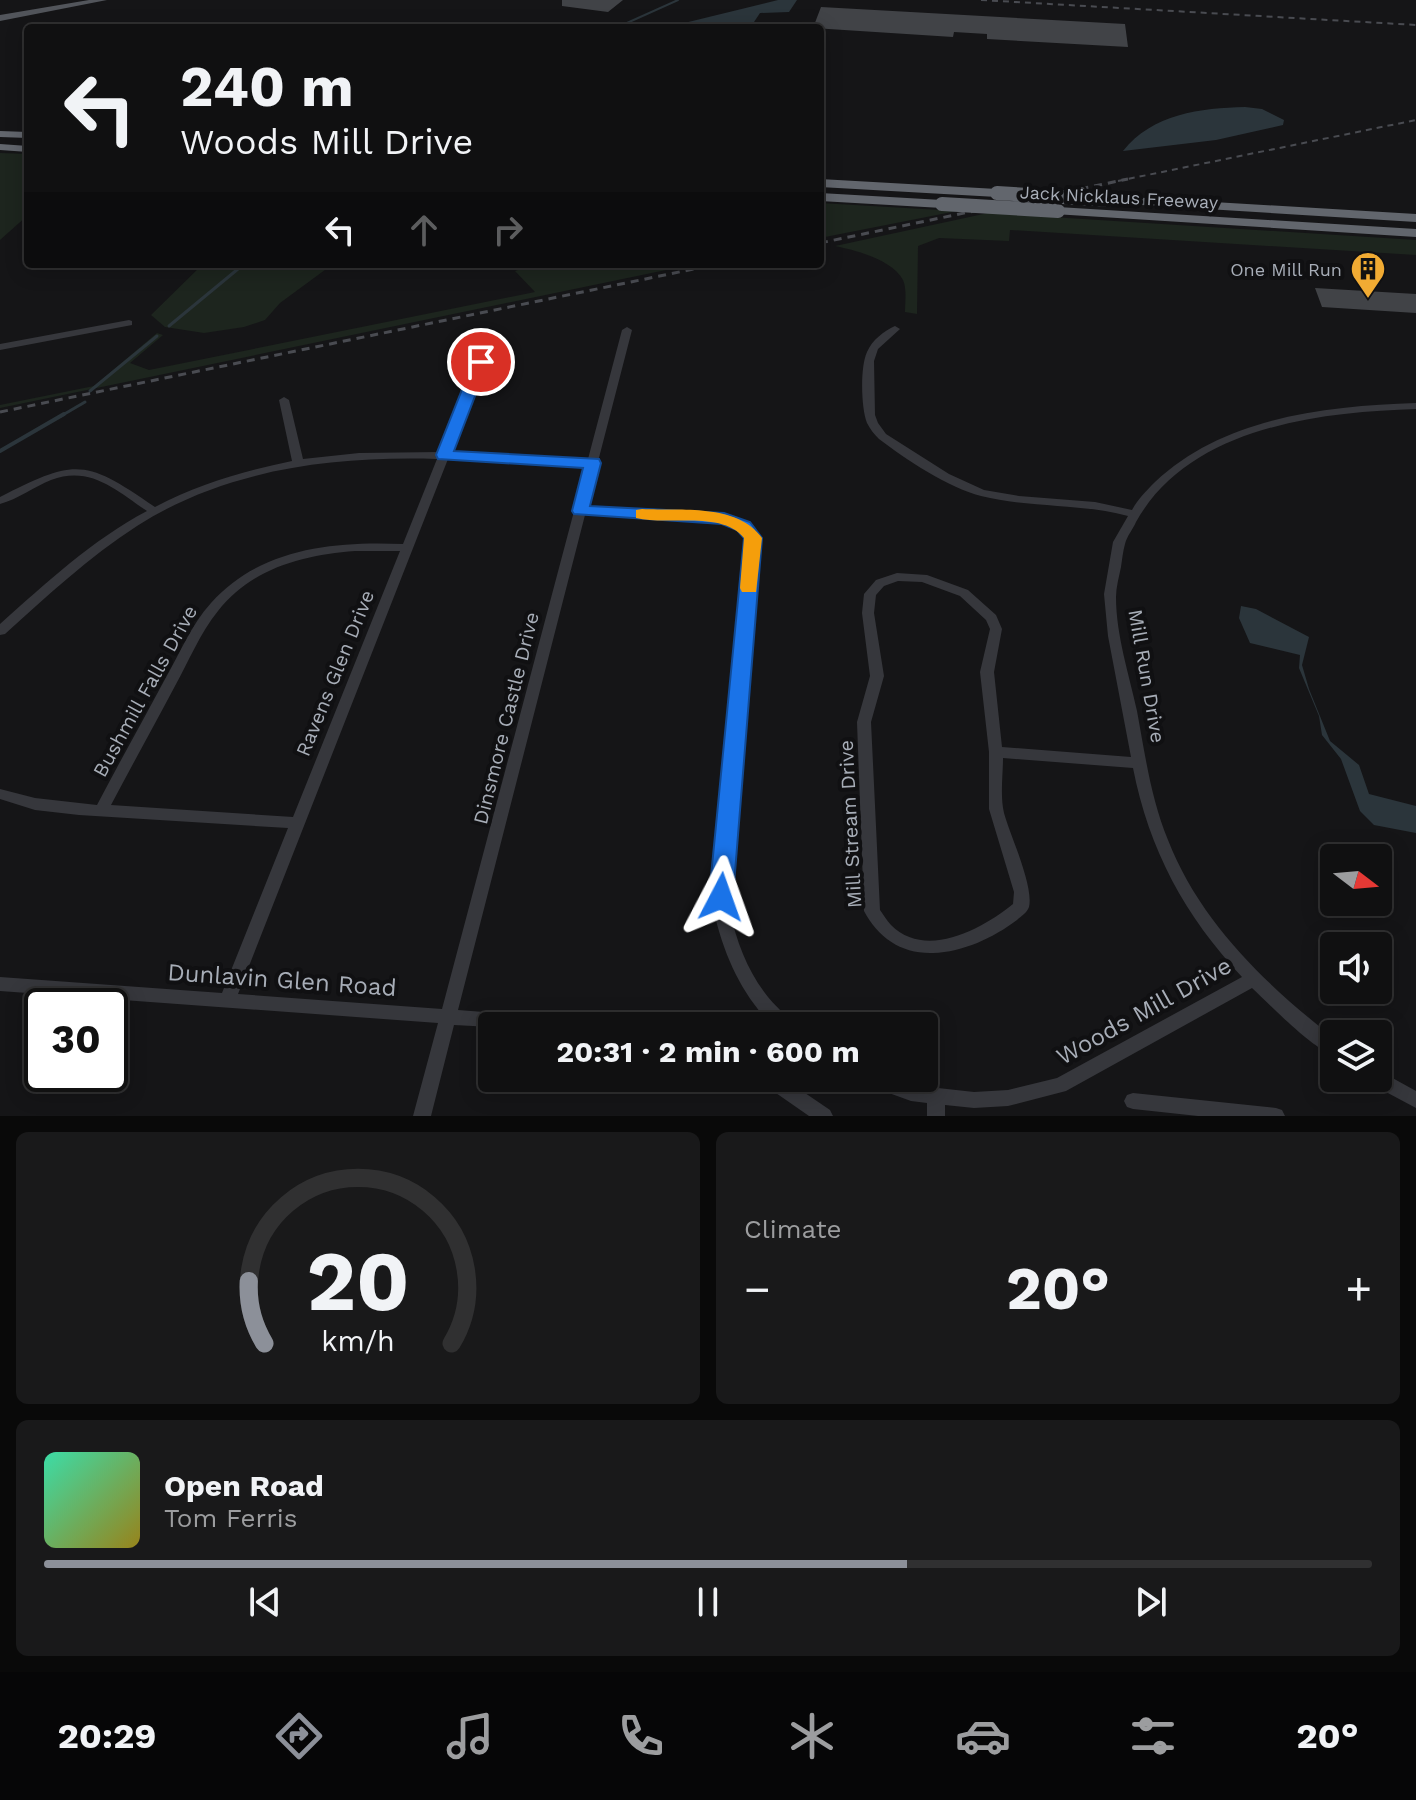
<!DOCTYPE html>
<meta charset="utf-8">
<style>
body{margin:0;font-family:"Work Sans",sans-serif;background:#19191a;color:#f1f3f6;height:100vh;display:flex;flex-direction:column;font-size:30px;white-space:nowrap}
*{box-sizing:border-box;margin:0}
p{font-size:26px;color:#9c9d9f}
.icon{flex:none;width:44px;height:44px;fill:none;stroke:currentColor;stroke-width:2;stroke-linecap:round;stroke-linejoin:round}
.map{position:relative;height:1116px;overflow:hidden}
.side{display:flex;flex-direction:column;gap:16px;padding:16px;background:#090909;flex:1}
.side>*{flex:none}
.hud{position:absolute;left:24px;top:24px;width:800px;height:244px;border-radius:8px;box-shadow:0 4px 20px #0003,0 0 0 2px #303031;background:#101011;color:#f1f3f6;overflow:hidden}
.needle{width:52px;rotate:106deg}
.controls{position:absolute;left:1320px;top:844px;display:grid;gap:16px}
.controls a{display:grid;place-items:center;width:72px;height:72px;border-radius:8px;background:#101011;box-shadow:0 4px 20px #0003,0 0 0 2px #303031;font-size:40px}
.speed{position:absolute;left:24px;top:988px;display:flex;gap:16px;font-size:40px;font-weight:700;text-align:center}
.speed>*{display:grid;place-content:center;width:104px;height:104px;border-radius:50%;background:#101011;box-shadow:0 4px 20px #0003,0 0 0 2px #303031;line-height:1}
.speed .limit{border:4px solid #111;border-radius:12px;background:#fff;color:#111}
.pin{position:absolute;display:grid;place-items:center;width:68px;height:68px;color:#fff;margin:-34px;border:4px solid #fff;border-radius:50%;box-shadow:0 2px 8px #0007}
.me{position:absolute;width:88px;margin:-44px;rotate:4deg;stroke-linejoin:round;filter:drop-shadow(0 0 6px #0008)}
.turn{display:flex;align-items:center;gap:28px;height:168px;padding:0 24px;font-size:36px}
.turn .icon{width:104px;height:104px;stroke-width:2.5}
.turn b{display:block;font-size:56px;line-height:68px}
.lanes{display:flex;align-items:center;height:76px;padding:0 24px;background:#0003;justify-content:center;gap:40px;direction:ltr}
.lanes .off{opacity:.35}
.big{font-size:60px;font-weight:700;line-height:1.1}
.side .widget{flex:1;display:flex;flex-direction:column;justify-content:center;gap:12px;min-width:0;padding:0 28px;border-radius:12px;background:#19191a}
.side .dial{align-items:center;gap:0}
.dial svg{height:208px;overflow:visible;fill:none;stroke:#303031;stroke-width:7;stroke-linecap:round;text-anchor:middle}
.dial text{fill:#f1f3f6;stroke:none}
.song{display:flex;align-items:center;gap:24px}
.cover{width:96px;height:96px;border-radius:12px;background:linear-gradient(135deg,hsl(160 70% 55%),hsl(50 70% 35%))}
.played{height:8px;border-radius:4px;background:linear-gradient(90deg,#8c9099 65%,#303031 65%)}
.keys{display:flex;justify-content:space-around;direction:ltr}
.heat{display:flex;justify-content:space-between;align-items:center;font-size:44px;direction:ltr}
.side .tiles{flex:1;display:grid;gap:16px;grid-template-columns:1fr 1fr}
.widget:last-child{grid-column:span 2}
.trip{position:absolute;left:478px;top:1012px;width:460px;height:80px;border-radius:8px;background:#101011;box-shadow:0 4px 20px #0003,0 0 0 2px #303031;font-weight:700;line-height:80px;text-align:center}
.menu{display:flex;height:128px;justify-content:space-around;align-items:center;background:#060607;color:#9c9d9f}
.menu .icon{width:56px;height:56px}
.menu .on{color:#8c9099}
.menu b{font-size:36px;color:#f1f3f6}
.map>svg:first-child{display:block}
.green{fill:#1d251e}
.water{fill:#2b353b}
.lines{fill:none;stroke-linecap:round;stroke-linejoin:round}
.stream-far2{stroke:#2b353b;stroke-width:2}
.stream-far1{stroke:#2b353b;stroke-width:3}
.stream{stroke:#2b353b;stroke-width:4}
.building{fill:#414347}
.minor{fill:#36373c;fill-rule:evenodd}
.major{fill:#52555b;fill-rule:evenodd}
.highway{fill:#62666d;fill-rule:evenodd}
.rail-far1{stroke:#494b51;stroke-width:2;stroke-dasharray:6 5;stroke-linecap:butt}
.rail{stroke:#494b51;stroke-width:3;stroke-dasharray:8 6;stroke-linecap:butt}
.highway-bridge{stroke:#62666d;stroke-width:14}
.route{fill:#1a73e8;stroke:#114b97;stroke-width:2}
.slow{fill:#f59e0b}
.labels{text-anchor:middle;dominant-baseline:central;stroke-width:8;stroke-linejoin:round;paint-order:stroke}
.far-street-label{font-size:18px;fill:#a7adb7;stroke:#101012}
.far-poi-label{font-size:18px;fill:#a7adb7;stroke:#101012;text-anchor:end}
.street-label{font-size:20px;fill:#a7adb7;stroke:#101012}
.near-street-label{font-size:24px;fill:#a7adb7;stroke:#101012}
</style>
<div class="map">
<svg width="1416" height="1116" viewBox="0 0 1416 1116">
<rect width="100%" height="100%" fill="#151517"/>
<path class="green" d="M0 153 28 154V215L0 240Z
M820 203 957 211 820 238Z
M988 213 1416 240V255L1010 230 1009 241 939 238 918 246 917 314 905 312C905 302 907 289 903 280 893 260 855 250 835 246Z
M203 264H333L280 303 265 320 244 327 204 333 165 327 151 315Z
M536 264H695L0 408V405L94 386 157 333 163 335 130 363 149 370 535 292 515 271Z"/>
<path class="water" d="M778 0H797L789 12 760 13 750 28 672 26Z
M1245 107 1262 109 1284 120 1283 125 1216 140 1123 151C1152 114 1201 108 1245 107Z
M1241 606 1256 609 1309 637 1302 665 1309 689 1330 741 1359 765 1369 794 1416 806V833L1374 825 1360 811 1341 759 1322 735 1319 716 1299 668 1300 655 1250 643 1239 618Z"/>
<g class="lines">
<path class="stream-far2" d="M618 27 678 0"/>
<path class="stream-far1" d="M169 326 244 264
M90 391 157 336
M61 416 85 402"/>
<path class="stream" d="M0 451 64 414"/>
</g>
<path class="building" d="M562 0H623L608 12 562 6Z
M821 7 1125 24 1128 47 987 39V34L954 32 953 37 813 28Z
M1315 288 1416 294V313L1322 307Z"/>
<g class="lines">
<path class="minor" d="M129 320 132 321V325L0 350V344Z
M895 326 900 329 878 349 874 361 875 415 878 423 886 434 949 474 984 490 1019 496 1095 502 1132 510C1138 499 1146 491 1155 482 1224 417 1326 406 1416 403V409C1319 412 1189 427 1136 522 1133 529 1127 536 1125 544 1123 551 1122 560 1121 567 1119 577 1116 587 1116 597 1116 635 1129 674 1137 711 1145 754 1151 799 1168 840 1200 922 1266 985 1334 1038V1056C1311 1047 1271 1006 1252 988L1066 1091 1008 1106 974 1108 945 1105V1116H927V1103L911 1101 864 1084 861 1078H892L911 1085 974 1092 1008 1090 1057 1078 1242 977C1185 916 1149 850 1133 768L1003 758C1003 775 1000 796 1004 813 1010 835 1034 886 1029 907 1027 913 1021 916 1017 920 993 938 963 952 933 953 902 954 878 938 864 911L857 722 870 676 862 613 864 594 876 580 897 573 927 575 968 590 996 615 1002 629 994 672 1002 747 1131 757 1108 636 1104 594 1113 542 1128 516C1080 503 1029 508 981 496 949 488 905 459 879 439 874 434 870 429 867 423 861 408 860 367 867 352 872 340 884 331 895 326ZM898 581 922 582 960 596 986 620 990 629 980 672 989 752V809L1014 892 1013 904C982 929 926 960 891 925 887 921 883 914 880 910L871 722 884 676 874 613 876 595 884 586Z
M627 327 632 330 586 508 724 515 747 523 759 538 730 912C737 943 748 972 768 997 776 1007 787 1015 792 1026H773C741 994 724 955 714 912L747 538 739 529 722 522 585 515 458 1010 560 1018 566 1020 568 1026 492 1027 454 1025 431 1116H413L438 1023 0 991V977L222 993 288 828 79 815 35 810 0 799V789L35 798 97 805C119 763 142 722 164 681 179 655 191 625 211 603 260 548 334 541 403 544L437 459C333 456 226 469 137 526 89 557 47 596 5 634L0 635V624C46 583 92 540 147 511 116 490 90 465 51 480 34 487 18 499 0 504V497C76 458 85 459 155 507 199 484 244 471 292 461L279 400 284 397 289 400 303 459 359 453 440 452 476 362 481 359 486 362 451 452 588 459 622 330ZM448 459 586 466 442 1009 238 994ZM355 551H400L293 817 111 805C132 765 154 726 175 686 189 661 200 633 218 611 252 568 303 555 355 551Z
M1378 1070 1416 1091V1108L1371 1084 1368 1078H1378Z
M760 1078H783L830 1110 833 1116H809L763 1084Z
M1133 1093 1276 1108 1282 1110 1285 1116H1198L1133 1109 1127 1107 1124 1101 1127 1095Z"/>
<path class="major" d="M89 0H107L0 21V15Z"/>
<path class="highway" d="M0 131 28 132V138L0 137Z
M0 144 28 146V152L0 150Z
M820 179 997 189 1003 193 997 197 820 187Z
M820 193 942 200 948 204 942 208 820 201Z
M1113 196 1416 214V222L1109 203 1107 200Z
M1058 207 1416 229V237L1054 214 1052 211Z"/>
<path class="rail-far1" d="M981 0 1416 25
M1118 181 1416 120"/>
<path class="rail" d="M820 243 1128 179
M0 412 718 264"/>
<path class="highway-bridge" d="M997 193 1113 200
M942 204 1058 211"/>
</g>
<path class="route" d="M481 357 488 362 454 451 599 459 601 463 590 506 724 513 750 522 762 538 733 897 730 904 721 907 713 904 709 897 744 538 737 530 722 524 574 514 572 511 583 468 438 459 436 455 473 362Z"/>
<path class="slow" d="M642 509C681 511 737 503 762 538L756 592H742L740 588 744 538C722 510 667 526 636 518V510Z"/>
<defs>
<symbol id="building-pin" viewBox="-11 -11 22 30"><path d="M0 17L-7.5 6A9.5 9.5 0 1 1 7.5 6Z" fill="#f1ab33" stroke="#101012"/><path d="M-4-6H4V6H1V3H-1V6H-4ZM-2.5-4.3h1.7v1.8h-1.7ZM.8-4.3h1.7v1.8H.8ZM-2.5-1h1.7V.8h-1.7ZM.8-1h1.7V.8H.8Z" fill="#111"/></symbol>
</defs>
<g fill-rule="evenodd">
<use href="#building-pin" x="1348" y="249" width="40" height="54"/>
</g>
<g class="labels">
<g class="far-street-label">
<text transform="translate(1119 197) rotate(3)">Jack Nicklaus Freeway</text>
</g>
<g class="far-poi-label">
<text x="1342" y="269">One Mill Run</text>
</g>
<g class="street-label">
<text transform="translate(335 673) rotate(-68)">Ravens Glen Drive</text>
<text transform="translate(1147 676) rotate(80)">Mill Run Drive</text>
<text transform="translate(145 691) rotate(-61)">Bushmill Falls Drive</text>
<text transform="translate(506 718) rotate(-76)">Dinsmore Castle Drive</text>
<text transform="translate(850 824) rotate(-93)">Mill Stream Drive</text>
</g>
<g class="near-street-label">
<text transform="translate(282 980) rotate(4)">Dunlavin Glen Road</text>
<text transform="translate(1144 1011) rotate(-29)">Woods Mill Drive</text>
</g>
</g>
</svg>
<div class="controls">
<a><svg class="needle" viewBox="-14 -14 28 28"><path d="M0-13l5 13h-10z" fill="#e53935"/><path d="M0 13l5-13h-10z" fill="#9c9d9f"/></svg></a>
<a><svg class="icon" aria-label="sound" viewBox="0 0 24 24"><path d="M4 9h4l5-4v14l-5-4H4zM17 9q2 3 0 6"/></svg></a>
<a><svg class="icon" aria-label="layers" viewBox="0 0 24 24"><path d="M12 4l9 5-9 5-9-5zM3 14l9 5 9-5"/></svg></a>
</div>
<div class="speed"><div class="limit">30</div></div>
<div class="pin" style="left:481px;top:362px;background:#d93025"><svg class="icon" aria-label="arrive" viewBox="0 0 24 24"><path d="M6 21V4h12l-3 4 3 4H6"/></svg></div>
<svg class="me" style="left:721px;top:897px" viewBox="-20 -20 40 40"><path d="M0-17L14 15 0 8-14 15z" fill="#1a73e8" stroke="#fff" stroke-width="4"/></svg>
<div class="trip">20:31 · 2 min · 600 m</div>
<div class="hud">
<div class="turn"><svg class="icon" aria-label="left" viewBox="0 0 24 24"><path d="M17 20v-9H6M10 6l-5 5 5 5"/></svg><div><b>240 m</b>Woods Mill Drive</div></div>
<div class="lanes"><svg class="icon" aria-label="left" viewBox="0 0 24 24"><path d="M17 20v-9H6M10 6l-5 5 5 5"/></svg><svg class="icon off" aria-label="ahead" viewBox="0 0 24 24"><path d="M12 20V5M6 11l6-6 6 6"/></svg><svg class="icon off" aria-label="right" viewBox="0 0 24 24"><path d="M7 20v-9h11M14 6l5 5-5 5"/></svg></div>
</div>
</div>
<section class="side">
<div class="tiles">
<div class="widget dial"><svg viewBox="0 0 100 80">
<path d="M14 69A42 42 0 1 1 86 69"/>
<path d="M14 69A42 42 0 0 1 8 45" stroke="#8c9099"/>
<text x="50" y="56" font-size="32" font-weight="700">20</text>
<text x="50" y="72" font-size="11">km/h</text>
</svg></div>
<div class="widget"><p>Climate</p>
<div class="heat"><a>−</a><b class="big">20°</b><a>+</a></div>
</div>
<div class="widget">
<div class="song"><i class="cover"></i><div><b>Open Road</b><p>Tom Ferris</p></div></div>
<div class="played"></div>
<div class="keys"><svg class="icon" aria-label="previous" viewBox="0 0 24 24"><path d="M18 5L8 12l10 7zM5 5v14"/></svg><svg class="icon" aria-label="pause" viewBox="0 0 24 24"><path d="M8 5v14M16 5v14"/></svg><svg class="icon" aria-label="next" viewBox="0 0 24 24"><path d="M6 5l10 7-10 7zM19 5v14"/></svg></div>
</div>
</div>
</section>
<nav class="menu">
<b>20:29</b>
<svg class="icon on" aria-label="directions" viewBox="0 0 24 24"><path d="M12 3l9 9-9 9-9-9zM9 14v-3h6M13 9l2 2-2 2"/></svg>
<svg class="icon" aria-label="music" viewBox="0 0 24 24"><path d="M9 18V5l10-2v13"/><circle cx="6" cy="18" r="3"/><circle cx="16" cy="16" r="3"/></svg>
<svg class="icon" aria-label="phone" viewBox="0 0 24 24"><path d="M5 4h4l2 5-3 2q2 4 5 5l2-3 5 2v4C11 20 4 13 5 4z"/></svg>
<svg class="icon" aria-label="climate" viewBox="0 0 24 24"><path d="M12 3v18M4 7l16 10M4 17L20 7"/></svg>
<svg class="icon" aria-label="car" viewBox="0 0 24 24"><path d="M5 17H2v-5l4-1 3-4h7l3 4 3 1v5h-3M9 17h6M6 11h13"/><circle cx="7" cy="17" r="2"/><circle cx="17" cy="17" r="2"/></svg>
<svg class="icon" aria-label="filters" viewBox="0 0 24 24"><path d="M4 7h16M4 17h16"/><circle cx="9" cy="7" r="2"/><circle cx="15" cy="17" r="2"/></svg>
<b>20°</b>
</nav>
